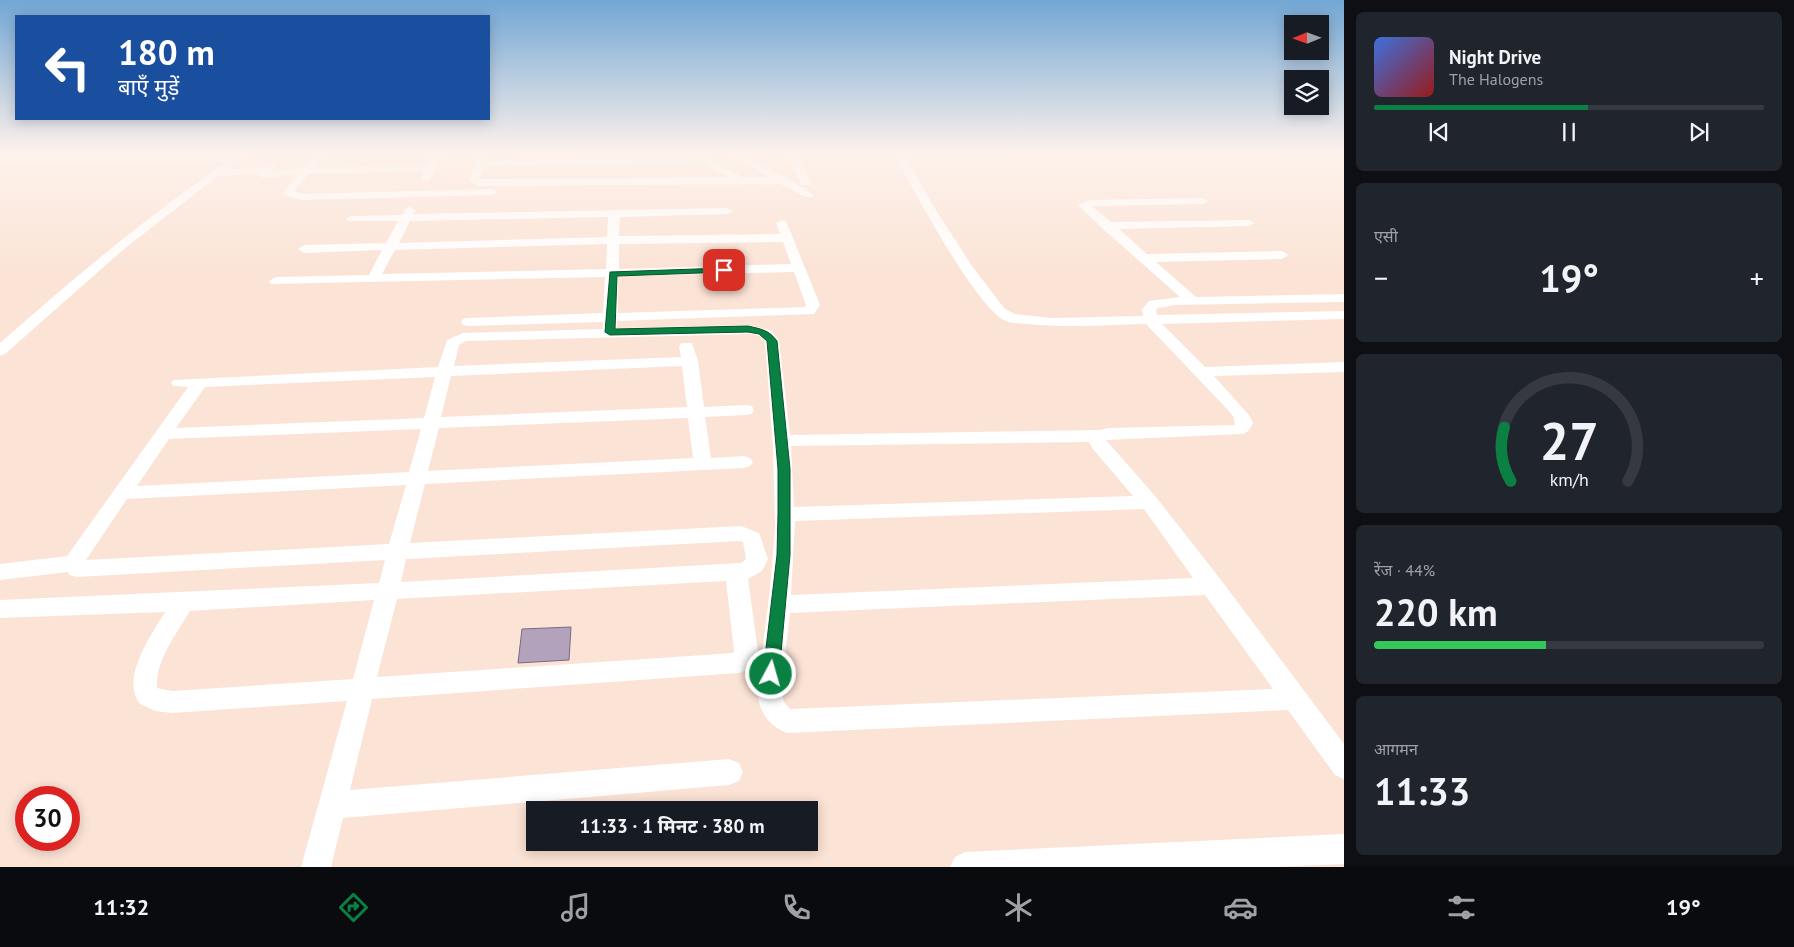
<!DOCTYPE html>
<html lang="hi">
<meta charset="utf-8">
<style>
body{margin:0;font-family:"PT Sans","Noto Sans Devanagari",sans-serif;background:#20242c;color:#f1f3f6;height:100vh;display:flex;flex-direction:column;font-size:19px;white-space:nowrap}
*{box-sizing:border-box;margin:0}
p{font-size:16px;color:#9ea1a6}
.icon{flex:none;width:28px;height:28px;fill:none;stroke:currentColor;stroke-width:2;stroke-linecap:round;stroke-linejoin:round}
.map{position:relative;flex:1;overflow:hidden}
.details{display:flex;flex-direction:column;gap:12px;padding:12px;background:#0d0f14;width:450px}
.details>*{flex:none}
.guide{position:absolute;left:15px;top:15px;width:475px;height:105px;border-radius:0px;box-shadow:0 2px 12px #0003;background:#1a4fa0;color:#fff;overflow:hidden}
.needle{width:32px;rotate:269deg}
.controls{position:absolute;left:1284px;top:15px;display:grid;gap:10px}
.controls a{display:grid;place-items:center;width:45px;height:45px;border-radius:0px;background:#171b24;box-shadow:0 2px 12px #0003;font-size:25px}
.speed{position:absolute;left:15px;top:786px;display:flex;gap:10px;font-size:25px;font-weight:700;text-align:center}
.speed>*{display:grid;place-content:center;width:65px;height:65px;border-radius:50%;background:#171b24;box-shadow:0 2px 12px #0003;line-height:1}
.speed .limit{border:8px solid #d22;background:#fff;color:#111}
.pin{position:absolute;display:grid;place-items:center;width:42px;height:42px;color:#fff;margin:-21px;border-radius:10px;box-shadow:0 2px 8px #0006}
.me{position:absolute;width:55px;margin:-28px;rotate:6deg;stroke-linejoin:round;filter:drop-shadow(0 0 4px #0008)}
.turn{display:flex;align-items:center;gap:18px;height:105px;padding:0 20px;font-size:22px}
.turn .icon{width:65px;height:65px;stroke-width:2.5}
.turn b{display:block;font-size:35px;line-height:42px}
.big{font-size:38px;font-weight:700;line-height:1.1}
.details .card{flex:1;display:flex;flex-direction:column;justify-content:center;gap:8px;min-width:0;padding:0 18px;border-radius:8px;background:#20242c}
.details .dial{align-items:center;gap:0}
.dial svg{height:130px;overflow:visible;fill:none;stroke:#363941;stroke-width:7;stroke-linecap:round;text-anchor:middle}
.dial text{fill:#f1f3f6;stroke:none}
.song{display:flex;align-items:center;gap:15px}
.cover{width:60px;height:60px;border-radius:8px;background:linear-gradient(135deg,hsl(220 70% 55%),hsl(0 70% 35%))}
.played{height:5px;border-radius:2px;background:linear-gradient(90deg,#0b8043 55%,#363941 55%)}
.keys{display:flex;justify-content:space-around;direction:ltr}
.heat{display:flex;justify-content:space-between;align-items:center;font-size:28px;direction:ltr}
.charge{height:8px;border-radius:4px;background:linear-gradient(90deg,#34c759 44%,#363941 0)}
.trip{position:absolute;left:526px;top:801px;width:292px;height:50px;border-radius:0px;background:#171b24;box-shadow:0 2px 12px #0003;font-weight:700;line-height:50px;text-align:center}
.tab-bar{display:flex;height:80px;justify-content:space-around;align-items:center;background:#090b0e;color:#9ea1a6}
.tab-bar .icon{width:35px;height:35px}
.tab-bar .selected{color:#0b8043}
.tab-bar b{font-size:22px;color:#f1f3f6}
main{display:flex;flex:1;min-height:0}
.map>svg:first-child{display:block}
.building{fill:#b2a2bc;stroke:#796a82}
.lines{fill:none;stroke-linecap:round;stroke-linejoin:round}
.lane{stroke:#fff;stroke-width:5.5}
.street{fill:#fff;fill-rule:evenodd}
.route{fill:#0b8043;stroke:#07532c}
</style>
<main>
<div class="map">
<svg width="1344" height="867" viewBox="0 0 1344 867">
<rect width="100%" height="100%" fill="#fbe3d5"/>
<path class="building" d="M571 627 569 660 518 663 522 629Z"/>
<g class="lines">
<path class="lane" d="M0 160 236 159"/>
<path class="street" d="M241 152H252L229 169 261 168 272 164 277 167 270 171 304 168 318 152H328L315 167 427 165 434 152H444L430 180 426 181 421 178 424 171 309 174 294 191 302 194 492 189 497 192 492 195 301 200 284 195 283 193 298 174C285 174 269 183 257 174L218 176 124 249 5 354 0 356V343C77 275 156 209 241 152Z
M481 152H491L487 160 694 158 685 152H697L744 178H770L725 152H737L789 179 814 195 813 197H805L781 184 477 186 469 180ZM704 164 729 178 479 179 485 166Z
M785 152H795L811 183 810 185H802Z
M893 152H903L934 207 972 266 1004 308 1014 314 1052 318 1143 316 1142 309 1149 301 1180 297 1102 228 1078 205 1089 200 1203 198 1208 201 1203 204 1092 206 1111 222 1249 220 1255 223 1249 226 1119 229 1147 254 1282 251 1288 255 1282 259 1156 262 1196 297 1344 294V302L1176 305 1158 308 1156 310 1157 315 1344 311V319L1162 324 1205 367 1344 362V372L1214 376 1249 415 1253 423C1250 429 1249 432 1242 434L1106 440 1156 497 1221 580 1344 744V779L1335 775 1288 710 787 733C767 725 759 711 757 691L770 589 775 528 773 448 765 341 760 336 752 334 466 341 459 345 454 366 681 357 679 346 682 343H692L698 361 704 407 746 405 752 406 754 410 752 414 746 415 705 417 711 458 744 456 750 458 753 462 750 466 744 468 425 484 410 543 741 526 759 533 768 559 762 571 748 579 758 651 747 670 739 673 372 699 350 790 729 759 739 763 743 772 739 781 729 785 343 818 331 867H301L347 701 172 713 155 711 140 704C120 679 151 635 165 612L0 618V600L379 583 385 560 77 577 69 575 68 572 0 580V564L67 556 188 387 173 386 171 383 173 380 438 367 447 340 463 333 603 329V322L468 326 463 325 461 322 463 319 468 318 603 313 605 277 271 284 269 281 276 277 369 275 382 250 304 253 298 249 304 245 386 243 398 221H348L346 219 348 217 352 216 402 215 406 208 410 207 416 210 413 214 727 208 733 211 727 214 620 217 619 236 780 234 776 223 782 220 786 221 820 305 814 314 617 321V328L748 325 770 330 779 341 790 435 1100 430 1108 428 1235 425 1233 416 1227 409 1146 324C1107 325 1067 328 1028 324 1021 323 1013 324 1006 321 976 309 911 185 893 152ZM608 217 607 237 399 243 410 221ZM783 242 791 264 619 269V244ZM607 244 606 269 382 274 395 250ZM794 272 806 305 805 307 618 313V276ZM682 366 687 407 441 417 451 376ZM435 377 424 418 176 428 205 387ZM688 418 693 458 428 471 439 428ZM421 429 409 472 137 486 169 439ZM1089 442 1092 448 1133 496 794 507 791 446ZM406 485 389 544 86 560 127 499ZM1144 509 1193 578 791 595 795 521ZM739 541 743 542 746 559 741 563 401 582 406 559ZM726 581 734 651 733 653 377 677 397 599ZM1205 595 1273 689 790 709 784 702 781 691 790 613ZM374 600 353 679 172 691 157 688C155 661 177 633 190 611Z
M1344 834V864L1273 867H950L955 857 965 852Z"/>
</g>
<linearGradient id="sky" x2="0" y2="1"><stop stop-color="#72a6d4"/><stop offset="0.56" stop-color="#fdf2ec"/><stop offset="1" stop-color="#fdf2ec" stop-opacity="0"/></linearGradient>
<rect width="1344" height="273" fill="url(#sky)"/>
<path class="route" d="M724 268 727 269V272L617 276 615 329 748 326C761 329 769 330 777 341L790 469V555L779 674 776 679 771 681 765 679 763 674 777 555 778 514V469L767 341 759 334 748 332 610 335 605 332 610 272Z"/>
</svg>
<div class="controls">
<a><svg class="needle" viewBox="-14 -14 28 28"><path d="M0-13l5 13h-10z" fill="#e53935"/><path d="M0 13l5-13h-10z" fill="#9ea1a6"/></svg></a>
<a><svg class="icon" aria-label="layers" viewBox="0 0 24 24"><path d="M12 4l9 5-9 5-9-5zM3 14l9 5 9-5"/></svg></a>
</div>
<div class="speed"><div class="limit">30</div></div>
<div class="pin" style="left:724px;top:270px;background:#d93025"><svg class="icon" aria-label="arrive" viewBox="0 0 24 24"><path d="M6 21V4h12l-3 4 3 4H6"/></svg></div>
<svg class="me" style="left:771px;top:674px" viewBox="-20 -20 40 40"><circle r="17" fill="#0b8043" stroke="#fff" stroke-width="3"/><path d="M0-11L8 9 0 5-8 9z" fill="#fff"/></svg>
<div class="trip">11:33 · 1 मिनट · 380 m</div>
<div class="guide">
<div class="turn"><svg class="icon" aria-label="left" viewBox="0 0 24 24"><path d="M17 20v-9H6M10 6l-5 5 5 5"/></svg><div><b>180 m</b>बाएँ मुड़ें</div></div>
</div>
</div>
<section class="details">
<div class="card">
<div class="song"><i class="cover"></i><div><b>Night Drive</b><p>The Halogens</p></div></div>
<div class="played"></div>
<div class="keys"><svg class="icon" aria-label="previous" viewBox="0 0 24 24"><path d="M18 5L8 12l10 7zM5 5v14"/></svg><svg class="icon" aria-label="pause" viewBox="0 0 24 24"><path d="M8 5v14M16 5v14"/></svg><svg class="icon" aria-label="next" viewBox="0 0 24 24"><path d="M6 5l10 7-10 7zM19 5v14"/></svg></div>
</div>
<div class="card"><p>एसी</p>
<div class="heat"><a>−</a><b class="big">19°</b><a>+</a></div>
</div>
<div class="card dial"><svg viewBox="0 0 100 80">
<path d="M14 69A42 42 0 1 1 86 69"/>
<path d="M14 69A42 42 0 0 1 10 36" stroke="#0b8043"/>
<text x="50" y="56" font-size="32" font-weight="700">27</text>
<text x="50" y="72" font-size="11">km/h</text>
</svg></div>
<div class="card"><p>रेंज · 44%</p><b class="big">220 km</b><div class="charge"></div></div>
<div class="card"><p>आगमन</p><b class="big">11:33</b></div>
</section>
</main>
<nav class="tab-bar">
<b>11:32</b>
<svg class="icon selected" aria-label="directions" viewBox="0 0 24 24"><path d="M12 3l9 9-9 9-9-9zM9 14v-3h6M13 9l2 2-2 2"/></svg>
<svg class="icon" aria-label="music" viewBox="0 0 24 24"><path d="M9 18V5l10-2v13"/><circle cx="6" cy="18" r="3"/><circle cx="16" cy="16" r="3"/></svg>
<svg class="icon" aria-label="phone" viewBox="0 0 24 24"><path d="M5 4h4l2 5-3 2q2 4 5 5l2-3 5 2v4C11 20 4 13 5 4z"/></svg>
<svg class="icon" aria-label="climate" viewBox="0 0 24 24"><path d="M12 3v18M4 7l16 10M4 17L20 7"/></svg>
<svg class="icon" aria-label="car" viewBox="0 0 24 24"><path d="M5 17H2v-5l4-1 3-4h7l3 4 3 1v5h-3M9 17h6M6 11h13"/><circle cx="7" cy="17" r="2"/><circle cx="17" cy="17" r="2"/></svg>
<svg class="icon" aria-label="filters" viewBox="0 0 24 24"><path d="M4 7h16M4 17h16"/><circle cx="9" cy="7" r="2"/><circle cx="15" cy="17" r="2"/></svg>
<b>19°</b>
</nav>
